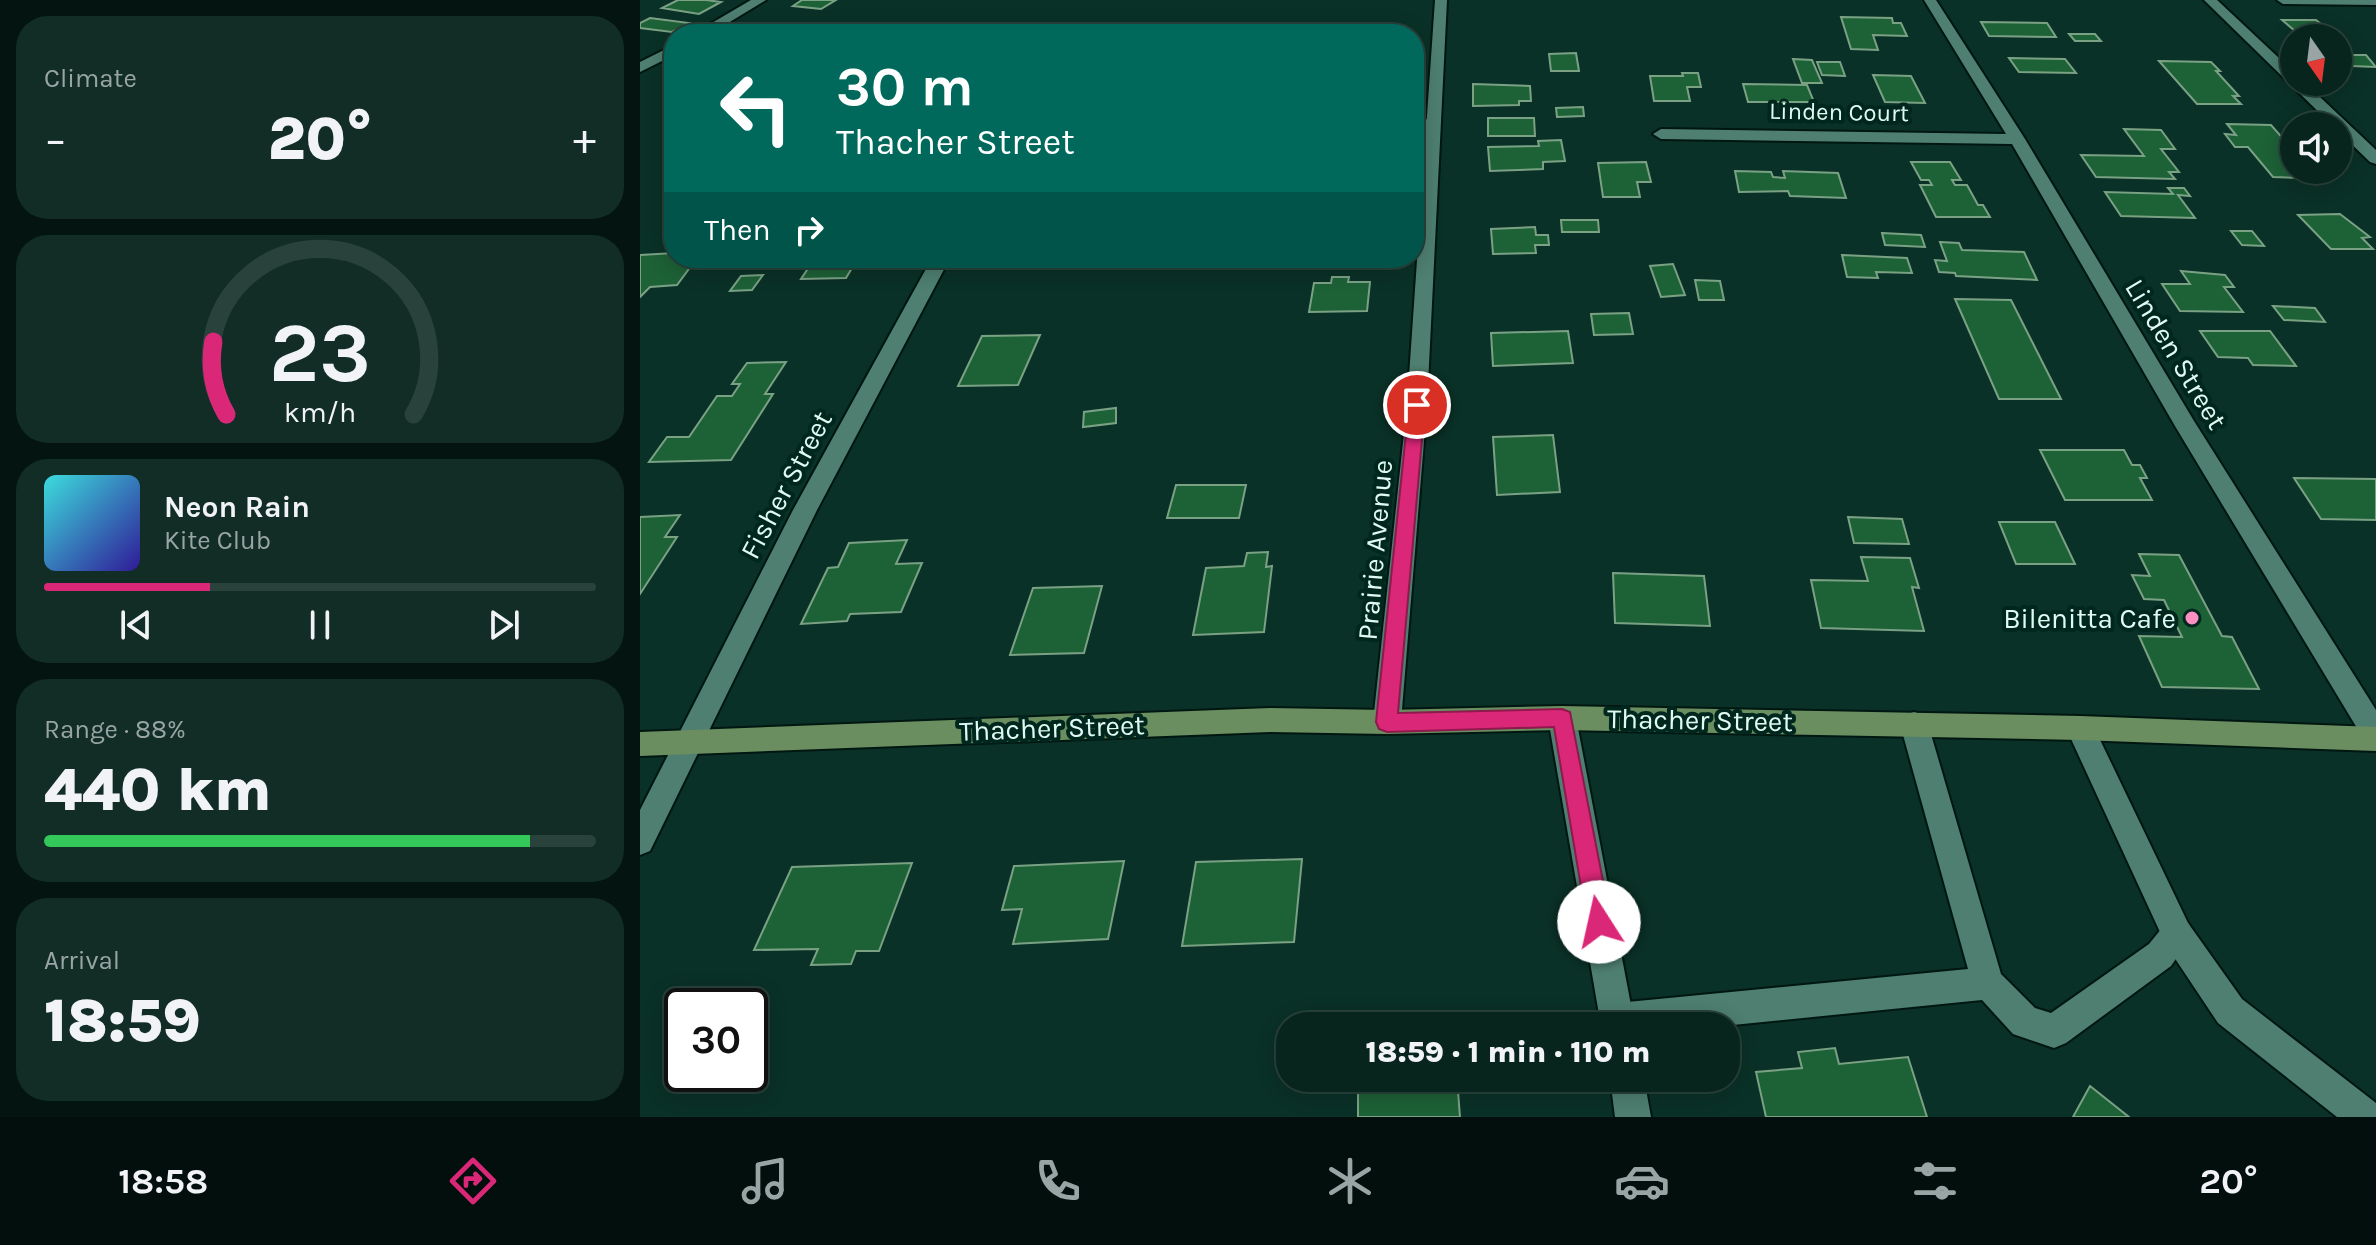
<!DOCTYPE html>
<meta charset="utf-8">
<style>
body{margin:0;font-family:Karla,sans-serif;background:#112d26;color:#f1f3f6;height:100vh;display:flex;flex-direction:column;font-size:30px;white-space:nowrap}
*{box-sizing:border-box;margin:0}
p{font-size:26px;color:#98a5a4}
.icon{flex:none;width:44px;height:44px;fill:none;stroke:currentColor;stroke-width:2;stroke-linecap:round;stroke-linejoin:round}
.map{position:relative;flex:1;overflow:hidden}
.panel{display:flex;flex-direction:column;gap:16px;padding:16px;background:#041410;width:640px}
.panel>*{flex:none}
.hud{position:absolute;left:24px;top:24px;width:760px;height:244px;border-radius:32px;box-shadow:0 4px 20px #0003,0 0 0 2px #29423b;background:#00695c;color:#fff;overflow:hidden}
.needle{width:52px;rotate:166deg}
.controls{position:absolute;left:1640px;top:24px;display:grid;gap:16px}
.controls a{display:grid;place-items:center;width:72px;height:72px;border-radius:50%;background:#08251d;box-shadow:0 4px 20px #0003,0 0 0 2px #29423b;font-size:40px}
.speed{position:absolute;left:24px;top:988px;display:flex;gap:16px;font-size:40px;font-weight:700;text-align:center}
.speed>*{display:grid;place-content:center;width:104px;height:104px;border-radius:50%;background:#08251d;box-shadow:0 4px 20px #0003,0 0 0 2px #29423b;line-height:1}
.speed .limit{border:4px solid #111;border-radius:12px;background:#fff;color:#111}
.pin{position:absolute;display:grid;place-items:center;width:68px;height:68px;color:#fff;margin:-34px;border:4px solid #fff;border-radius:50%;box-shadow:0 2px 8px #0007}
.me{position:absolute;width:88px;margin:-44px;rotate:350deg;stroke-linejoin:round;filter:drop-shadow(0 0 6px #0008)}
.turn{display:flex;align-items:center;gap:28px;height:168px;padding:0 40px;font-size:36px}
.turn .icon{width:104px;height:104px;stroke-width:2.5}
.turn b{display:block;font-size:56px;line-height:68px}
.then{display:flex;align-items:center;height:76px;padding:0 40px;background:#0003;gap:16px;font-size:30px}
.big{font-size:60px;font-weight:800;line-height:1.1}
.panel .card{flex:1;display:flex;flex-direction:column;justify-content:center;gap:12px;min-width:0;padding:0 28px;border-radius:32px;background:#112d26}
.panel .dial{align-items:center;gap:0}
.dial svg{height:208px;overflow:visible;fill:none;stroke:#29423b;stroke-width:7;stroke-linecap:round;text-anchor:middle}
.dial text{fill:#f1f3f6;stroke:none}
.song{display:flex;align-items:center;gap:24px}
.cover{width:96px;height:96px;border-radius:12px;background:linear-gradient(135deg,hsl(180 70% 55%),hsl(250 70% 35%))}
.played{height:8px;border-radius:4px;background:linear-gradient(90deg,#db2777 30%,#29423b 30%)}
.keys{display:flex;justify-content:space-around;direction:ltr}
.heat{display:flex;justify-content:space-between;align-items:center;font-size:44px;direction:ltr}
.charge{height:12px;border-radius:6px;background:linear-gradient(90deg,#34c759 88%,#29423b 0)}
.trip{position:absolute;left:636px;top:1012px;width:464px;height:80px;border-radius:32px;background:#08251d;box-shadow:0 4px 20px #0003,0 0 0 2px #29423b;font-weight:800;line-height:80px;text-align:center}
.menu{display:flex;height:128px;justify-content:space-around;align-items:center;background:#030f0c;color:#98a5a4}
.menu .icon{width:56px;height:56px}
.menu .active{color:#db2777}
.menu b{font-size:36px;color:#f1f3f6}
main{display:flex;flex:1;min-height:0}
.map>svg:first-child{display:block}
.building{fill:#1d6137;stroke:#7ba185;stroke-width:2}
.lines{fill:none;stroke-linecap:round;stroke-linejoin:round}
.lane-casing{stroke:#001711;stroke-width:4}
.street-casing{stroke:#001711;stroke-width:4}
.secondary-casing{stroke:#001711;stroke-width:4}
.lane{fill:#4e7f70;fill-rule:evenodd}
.street{fill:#4e7f70;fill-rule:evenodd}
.secondary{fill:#6a8e60;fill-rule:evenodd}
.route{fill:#db2777;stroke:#8e194d;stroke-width:2}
.poi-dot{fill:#fd8ec0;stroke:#00271e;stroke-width:3}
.labels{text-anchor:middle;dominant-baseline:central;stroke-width:8;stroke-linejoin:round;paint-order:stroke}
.far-street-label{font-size:24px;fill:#e0faf1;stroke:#00271e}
.street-label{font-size:28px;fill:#e0faf1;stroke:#00271e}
.poi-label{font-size:28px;fill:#e0faf1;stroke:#00271e;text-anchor:end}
</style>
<main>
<section class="panel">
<div class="card"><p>Climate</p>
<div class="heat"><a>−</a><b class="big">20°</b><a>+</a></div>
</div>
<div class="card dial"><svg viewBox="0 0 100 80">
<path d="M14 69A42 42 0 1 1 86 69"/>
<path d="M14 69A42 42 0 0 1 9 41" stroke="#db2777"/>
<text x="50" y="56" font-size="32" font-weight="700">23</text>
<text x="50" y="72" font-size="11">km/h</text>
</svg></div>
<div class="card">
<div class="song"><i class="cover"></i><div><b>Neon Rain</b><p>Kite Club</p></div></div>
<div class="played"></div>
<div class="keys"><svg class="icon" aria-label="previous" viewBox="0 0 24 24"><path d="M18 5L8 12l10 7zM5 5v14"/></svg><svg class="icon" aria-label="pause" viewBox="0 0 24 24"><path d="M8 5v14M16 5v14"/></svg><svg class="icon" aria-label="next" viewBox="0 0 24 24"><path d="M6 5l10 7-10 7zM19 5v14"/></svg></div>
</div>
<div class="card"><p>Range · 88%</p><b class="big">440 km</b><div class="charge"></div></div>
<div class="card"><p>Arrival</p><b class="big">18:59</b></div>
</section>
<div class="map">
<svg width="1736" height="1117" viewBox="0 0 1736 1117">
<rect width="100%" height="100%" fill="#0a3127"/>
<path class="building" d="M38 0H66L81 2 59 14 22 8Z
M162 0H196L181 9 153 6Z
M1201 17 1252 18 1253 23H1261L1267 36 1233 35 1238 50 1211 49Z
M10 18 49 23 32 32 0 28V23Z
M1642 20H1676L1709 47H1698V38L1654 39 1651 36H1661Z
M1341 22 1407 23 1416 37 1349 36Z
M1429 34H1455L1461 41H1435Z
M936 53 939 71H911L909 54Z
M1699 55H1726L1736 67 1712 66Z
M1369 58 1425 59 1436 73 1379 72Z
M1153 59 1172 60 1182 83H1162Z
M1519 61 1571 62 1580 71H1576L1599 96H1593L1601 104H1557Z
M1177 62H1200L1205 76 1182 75Z
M1042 73H1058L1061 87H1047L1050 101H1014L1010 76H1043Z
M1233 75 1271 76 1285 103 1245 102Z
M833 84 890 86 891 101H879V105L833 106Z
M1103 84 1167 85 1174 102H1108Z
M943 107 944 116 917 117 916 108Z
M848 118H894L895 136H848Z
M1587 124 1631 125 1654 151V170H1675L1683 179 1633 177 1608 147H1595L1585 134 1596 135Z
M1484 129 1521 130 1535 149H1521L1539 172H1529L1535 179 1456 177 1441 155 1504 156Z
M921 140 925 161 903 162V169L850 171 848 147 899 146 898 141Z
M1006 162 1011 182H997L1000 197H963L958 163Z
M1271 162H1310L1321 180H1312L1315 185H1327L1338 205H1343L1350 217H1296L1280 185H1292L1289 180H1281Z
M1095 171 1131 172 1133 177 1145 178 1143 171 1198 173 1206 198 1150 196 1148 191 1099 192Z
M1528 188H1544L1550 196 1538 195 1555 218 1481 216 1465 192 1533 194Z
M1700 214 1730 237 1722 238 1733 249H1691L1658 215Z
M921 220H958L959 232H922Z
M895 227 896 235H908L909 245H895L896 253 853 254 851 229Z
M1591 231H1612L1624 246 1602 245Z
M1242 233 1281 235 1285 247 1245 245Z
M1300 242 1319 243 1322 250 1384 252 1397 280 1316 276 1315 273 1299 272 1295 260 1307 261Z
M34 253V258H57L37 285 10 287 0 297V255Z
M1202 255 1267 258 1272 273 1236 272 1238 278 1207 277Z
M175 258H218L206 278 161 279Z
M1033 264 1045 295 1021 297 1010 266Z
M1541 271 1585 275 1594 287H1584L1603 312 1540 311 1522 284H1550Z
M123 275 112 290 90 291 101 276Z
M692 277H709L708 282H730L727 311 669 312 674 283H691Z
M1055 280 1080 281 1084 300H1059Z
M1315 299 1371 300 1421 399H1359Z
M1633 306 1675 308 1685 322 1644 320Z
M989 313 993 334 954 335 951 314Z
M928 331 933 363 853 366 851 333Z
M1560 331H1630L1656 366 1613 365 1608 358 1578 357Z
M400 335 378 385 318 386 342 336Z
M146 362 125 394H133L91 460 9 462 27 437H49L77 396H92L100 384H92L107 363Z
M476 408V423L443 427 444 412Z
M913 435 920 492 857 495 853 437Z
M1400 450H1484L1492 465H1500L1507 478H1500L1512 500H1425Z
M1654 478 1736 479V520L1681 519Z
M536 485H606L599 518H527Z
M40 515 25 537H37L0 594V517Z
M1208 517 1262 519 1269 544 1214 543Z
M1359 522H1415L1435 564H1376Z
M267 540 256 564 282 563 261 612 210 614 207 621 161 624 188 568 198 567 209 543Z
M628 552 626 567 632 566 624 632 553 635 566 568 604 566 607 553Z
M1499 554 1539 555 1582 636 1592 637 1619 689 1522 687 1499 636 1542 637 1524 600 1504 599 1492 575 1510 576Z
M1221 557 1270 558 1279 588 1272 587 1284 631 1181 628 1171 580 1228 581Z
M973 573 1064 576 1070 626 975 623Z
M462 586 444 653 370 655 393 588Z
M662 859 654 942 542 946 556 862Z
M484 861 468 939 373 944 382 909 362 910 374 866Z
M272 863 239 951H216L211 964 171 965 178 949 114 950 152 867Z
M1195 1048 1199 1064 1268 1057 1287 1117H1126L1116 1072 1162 1068 1158 1052Z
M718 1078H817L820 1117H718Z
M1450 1086 1489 1117H1433Z"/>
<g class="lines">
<defs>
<path id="lane" d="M793 119 798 121V127L774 130V120Z
M1274 712 1284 715 1288 724 1361 974 1395 1008 1411 1013 1509 944 1526 923 1537 918 1548 923 1553 934 1531 966 1426 1043 1414 1048 1373 1034 1342 1000 1083 1026H963L960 1020 965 1008 977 1003 1328 969 1260 724 1264 715Z"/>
<path id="street" d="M111 0H126L70 34H53Z
M795 0H807L787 405 761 722 757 731 747 734 737 731 733 722 767 405Z
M1284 0H1296L1385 139 1554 421 1736 710V746L1726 743 1535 426 1372 144 1021 139 1013 134 1021 129 1366 134Z
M1564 0H1577L1654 72V82H1664L1736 150V164L1730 162 1698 131V126H1693Z
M1637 0H1736V5L1643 4Z
M34 45V55L0 72V62Z
M292 258H310L177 510 10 851 0 855V810L153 510Z
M922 706 932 710 936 718 995 1026H961L908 718 912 710Z
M1440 716 1450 719 1548 923 1602 999 1736 1103V1117H1697L1578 1023 1526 945 1426 728 1430 719Z
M970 1078H1004L1011 1117H975Z"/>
<path id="secondary" d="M922 706 1440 716 1736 727V751L1440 740 922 730 747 734 630 732 0 756V732L630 708 747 710Z"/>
</defs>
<use href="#lane" class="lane-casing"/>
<use href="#street" class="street-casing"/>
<use href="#secondary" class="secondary-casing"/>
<use href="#lane" class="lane"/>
<use href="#street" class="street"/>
<use href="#secondary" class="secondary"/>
</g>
<path class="route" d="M777 400 785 405 758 713 922 709 930 712 971 922 968 930 959 933 951 930 947 922 914 727 747 732 739 729 736 722 769 405Z"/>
<circle class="poi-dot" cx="1552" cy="618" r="8"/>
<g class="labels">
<g class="far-street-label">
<text transform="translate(1199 112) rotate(1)">Linden Court</text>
</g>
<g class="street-label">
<text transform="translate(1536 354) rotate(59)">Linden Street</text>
<text transform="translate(146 485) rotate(-62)">Fisher Street</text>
<text transform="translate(735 550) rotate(-85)">Prairie Avenue</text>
<text transform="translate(1060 720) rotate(1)">Thacher Street</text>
<text transform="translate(412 728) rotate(-2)">Thacher Street</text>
</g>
<g class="poi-label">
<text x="1536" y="618">Bilenitta Cafe</text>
</g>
</g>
</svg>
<div class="controls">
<a><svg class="needle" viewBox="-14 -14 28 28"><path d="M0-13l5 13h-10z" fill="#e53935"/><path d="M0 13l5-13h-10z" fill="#98a5a4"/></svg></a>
<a><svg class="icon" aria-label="sound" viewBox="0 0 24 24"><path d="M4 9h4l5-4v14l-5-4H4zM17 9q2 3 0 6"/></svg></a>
</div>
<div class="speed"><div class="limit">30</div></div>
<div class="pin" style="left:777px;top:405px;background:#d93025"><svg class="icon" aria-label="arrive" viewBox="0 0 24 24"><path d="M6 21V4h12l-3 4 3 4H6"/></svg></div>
<svg class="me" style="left:959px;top:922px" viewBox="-20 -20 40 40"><circle r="19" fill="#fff"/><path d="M0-13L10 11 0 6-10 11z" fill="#db2777"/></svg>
<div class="trip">18:59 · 1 min · 110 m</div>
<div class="hud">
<div class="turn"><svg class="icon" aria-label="left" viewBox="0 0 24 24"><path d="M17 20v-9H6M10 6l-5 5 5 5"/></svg><div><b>30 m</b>Thacher Street</div></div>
<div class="then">Then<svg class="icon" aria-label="right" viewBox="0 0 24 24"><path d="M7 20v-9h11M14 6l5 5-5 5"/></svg></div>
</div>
</div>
</main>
<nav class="menu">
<b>18:58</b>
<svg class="icon active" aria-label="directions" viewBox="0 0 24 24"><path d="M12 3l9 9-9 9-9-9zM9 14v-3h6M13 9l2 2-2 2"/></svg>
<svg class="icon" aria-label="music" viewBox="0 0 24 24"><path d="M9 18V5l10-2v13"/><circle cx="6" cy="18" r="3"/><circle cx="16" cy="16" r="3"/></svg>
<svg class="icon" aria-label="phone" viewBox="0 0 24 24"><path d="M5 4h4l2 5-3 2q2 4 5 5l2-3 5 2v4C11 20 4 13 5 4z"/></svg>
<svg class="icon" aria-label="climate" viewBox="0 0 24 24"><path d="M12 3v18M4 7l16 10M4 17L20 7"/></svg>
<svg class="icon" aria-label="car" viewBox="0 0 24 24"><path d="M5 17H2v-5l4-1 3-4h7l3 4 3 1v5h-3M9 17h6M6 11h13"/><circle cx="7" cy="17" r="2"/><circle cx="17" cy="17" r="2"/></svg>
<svg class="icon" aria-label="filters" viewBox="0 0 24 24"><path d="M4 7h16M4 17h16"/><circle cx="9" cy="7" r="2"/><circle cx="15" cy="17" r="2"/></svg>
<b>20°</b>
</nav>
